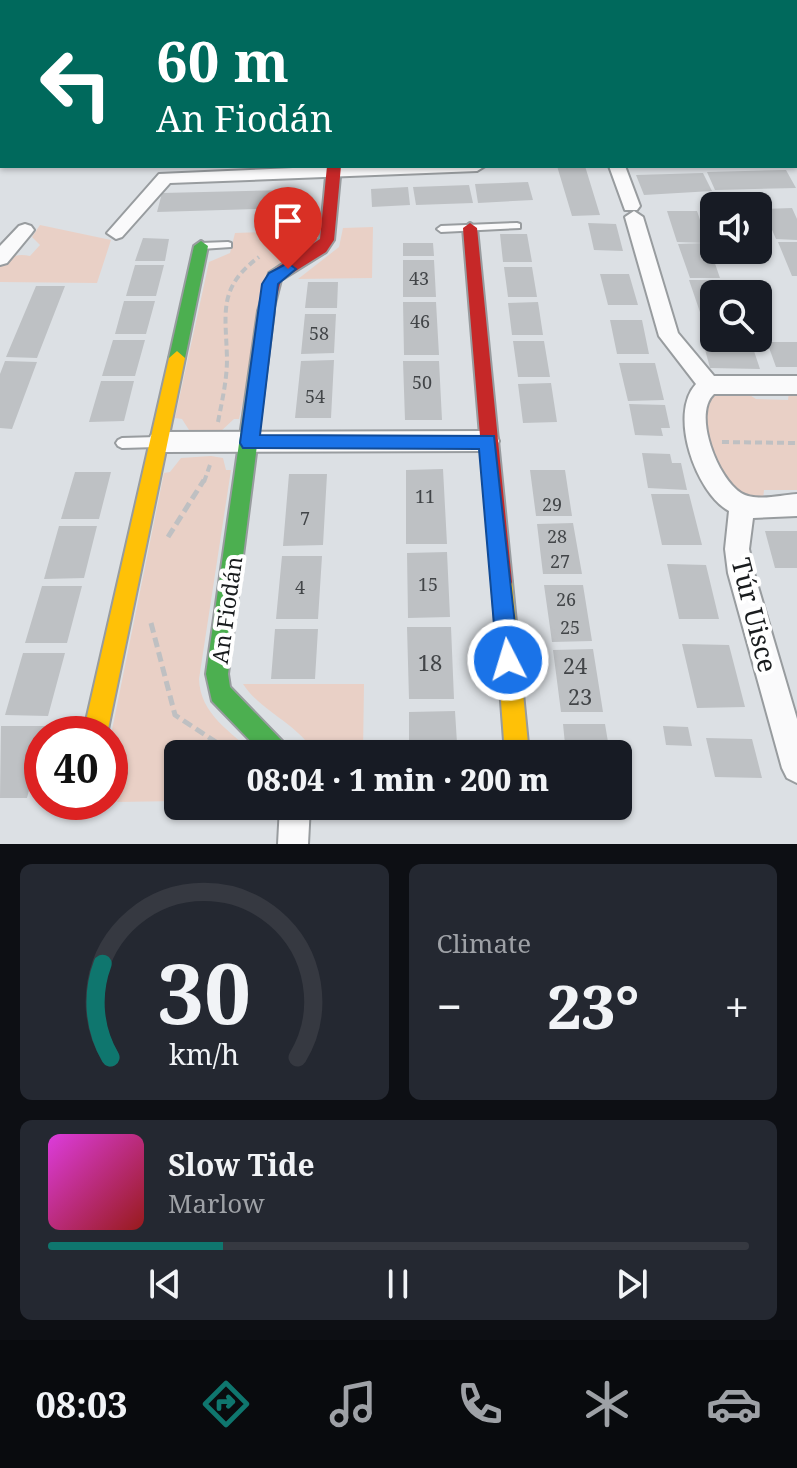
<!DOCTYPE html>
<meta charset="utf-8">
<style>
body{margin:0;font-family:"Noto Serif",serif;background:#242831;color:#f1f3f6;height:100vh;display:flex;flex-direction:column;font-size:30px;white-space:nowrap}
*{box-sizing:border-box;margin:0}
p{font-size:26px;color:#9ea1a6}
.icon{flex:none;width:44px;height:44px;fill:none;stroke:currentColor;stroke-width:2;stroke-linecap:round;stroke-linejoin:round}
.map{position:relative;height:844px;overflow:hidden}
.sheet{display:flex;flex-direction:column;gap:20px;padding:20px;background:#0d0f14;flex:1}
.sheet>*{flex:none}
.top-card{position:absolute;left:0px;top:0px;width:798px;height:168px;box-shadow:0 2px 6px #0004;background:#00695c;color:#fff;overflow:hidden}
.controls{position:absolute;left:700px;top:192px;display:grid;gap:16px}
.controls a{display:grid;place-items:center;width:72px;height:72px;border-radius:12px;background:#171b24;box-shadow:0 2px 6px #0004;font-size:40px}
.speed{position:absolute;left:24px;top:716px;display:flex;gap:16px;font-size:40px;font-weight:700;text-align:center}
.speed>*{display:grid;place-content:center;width:104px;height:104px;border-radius:50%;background:#171b24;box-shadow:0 2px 6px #0004;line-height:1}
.speed .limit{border:12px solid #d22;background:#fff;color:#111}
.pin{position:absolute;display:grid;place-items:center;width:68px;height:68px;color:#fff;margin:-82px -34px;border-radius:50% 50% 50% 0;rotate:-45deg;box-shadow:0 0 8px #0007}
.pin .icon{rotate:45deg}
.me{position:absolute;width:88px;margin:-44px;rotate:355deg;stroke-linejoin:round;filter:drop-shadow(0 0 6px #0008)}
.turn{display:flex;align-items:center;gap:28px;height:168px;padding:0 24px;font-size:36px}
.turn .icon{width:104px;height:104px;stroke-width:2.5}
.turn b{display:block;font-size:56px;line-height:68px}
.big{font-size:60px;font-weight:800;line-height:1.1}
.sheet .tile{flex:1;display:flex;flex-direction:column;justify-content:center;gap:12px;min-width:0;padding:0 28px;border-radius:12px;background:#242831}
.sheet .dial{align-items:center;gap:0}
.dial svg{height:208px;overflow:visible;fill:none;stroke:#363941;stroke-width:7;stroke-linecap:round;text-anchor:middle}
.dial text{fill:#f1f3f6;stroke:none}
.song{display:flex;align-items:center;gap:24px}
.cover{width:96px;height:96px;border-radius:12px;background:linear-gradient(135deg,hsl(300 70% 55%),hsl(0 70% 35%))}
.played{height:8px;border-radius:4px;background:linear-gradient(90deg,#0f766e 25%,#363941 25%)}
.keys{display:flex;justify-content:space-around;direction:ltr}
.heat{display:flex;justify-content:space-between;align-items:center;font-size:44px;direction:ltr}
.sheet .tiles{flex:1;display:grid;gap:20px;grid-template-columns:1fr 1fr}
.tile:last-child{grid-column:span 2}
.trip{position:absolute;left:164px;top:740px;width:468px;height:80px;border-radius:12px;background:#171b24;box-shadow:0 2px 6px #0004;font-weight:800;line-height:80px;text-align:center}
.tab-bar{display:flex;height:128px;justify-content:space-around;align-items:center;background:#090b0e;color:#9ea1a6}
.tab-bar .icon{width:56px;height:56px}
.tab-bar .on{color:#0f766e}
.tab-bar b{font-size:36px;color:#f1f3f6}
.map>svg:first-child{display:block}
.green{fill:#e9d0c6}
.building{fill:#bec1c4}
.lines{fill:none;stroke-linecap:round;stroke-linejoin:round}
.lane-casing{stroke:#989c9f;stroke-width:4}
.street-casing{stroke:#989c9f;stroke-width:4}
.fast-casing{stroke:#989c9f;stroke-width:4}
.slow-casing{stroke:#989c9f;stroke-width:4}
.jam-casing{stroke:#989c9f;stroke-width:4}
.path-far1{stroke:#bfc0c2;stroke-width:4;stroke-dasharray:7 4;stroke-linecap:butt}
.path{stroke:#bfc0c2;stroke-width:5;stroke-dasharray:10 5;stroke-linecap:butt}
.lane{fill:#fafafb;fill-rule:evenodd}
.street{fill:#fafafb;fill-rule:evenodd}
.fast{fill:#4caf50;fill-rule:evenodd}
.slow{fill:#ffc107;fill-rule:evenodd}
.jam{fill:#c62828;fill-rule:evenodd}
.route{fill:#1a73e8;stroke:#114b97;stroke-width:2}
.labels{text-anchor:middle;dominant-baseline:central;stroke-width:8;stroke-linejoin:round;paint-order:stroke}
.number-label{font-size:18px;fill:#424548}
.street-label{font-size:22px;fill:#191c1e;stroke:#fff}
.near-number-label{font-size:22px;fill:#424548}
.near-street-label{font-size:26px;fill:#191c1e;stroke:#fff}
</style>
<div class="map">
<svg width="797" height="844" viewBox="0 0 797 844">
<rect width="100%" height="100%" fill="#dce0e4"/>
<path class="green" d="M40 225 111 240 97 283 0 282V267C9 257 16 253 30 256L40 245 32 237Z
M373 227 372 278 298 279 339 247 343 228Z
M311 230 305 249 272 268 239 419H234L220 432 189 430 182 419 175 418 209 262 230 253 235 233Z
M745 392 756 399 788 400 789 392H797V490H764L763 500 749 499 721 478 702 418 708 398 720 393Z
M211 456 223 458 226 470H231L199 679C200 714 231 732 255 754H178V801L117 802 126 760 110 748V740L164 473 170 472 181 458Z
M243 684H364L363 754H315C299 724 261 712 243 684Z"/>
<path class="building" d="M557 166H585L600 215 572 216Z
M786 170 796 188 715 190 707 172Z
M703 173 712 191 644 195 636 175Z
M528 182 533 200 478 203 475 184Z
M469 185 473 203 416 205 413 187Z
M408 187 410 205 372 207 371 189Z
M289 190 288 208 157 212 162 193Z
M792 208 797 219V240L776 239 763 209Z
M667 211H697L720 278H690L678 244 705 243 677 242Z
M588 223 616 224 623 251 594 250Z
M500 234H527L532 262H503Z
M143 238 169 239 165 261H135Z
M778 242H797V276H792Z
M403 243H433L434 256H403Z
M403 260H434L436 297H403Z
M135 265H164L156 296H126Z
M504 267H532L537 297H508Z
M600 274H629L638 305H608Z
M689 280H722L727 294H714V318H702Z
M308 282H338L337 308H305Z
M36 286H65L37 358 6 357Z
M124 301H155L146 334H115Z
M403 302H436L439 355H404Z
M538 302 543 335H512L508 303Z
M305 314H336L334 353 301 354Z
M610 320H642L649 354H617Z
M113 340H145L135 376H102Z
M513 341H544L550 377H518Z
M703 342H751L760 369 710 368Z
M767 342H797V367H776Z
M334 360 331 418H295L301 361Z
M5 361 37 362 12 429 0 428V374Z
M403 361H439L442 420H405Z
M619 363H655L664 400 628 401Z
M101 381H134L124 421 89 422Z
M551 383 557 422 523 423 518 384Z
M629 404 665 405 670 428H661L663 436 635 435Z
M642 453 670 454 672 463H681L687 490 648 488Z
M443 469 447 544H406V470Z
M530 470H565L572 516H536Z
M75 472H111L99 519H61Z
M289 474H327L323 545 283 546Z
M651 494H689L702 545H662Z
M573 523 582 574H543L537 524Z
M59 526H97L84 578 44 579Z
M765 531H797V568H775Z
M447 552 450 617 408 618 407 553Z
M282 556H322L318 619H276Z
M667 564 706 565 719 619H679Z
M544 585H583L592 641 552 642Z
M42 586H82L67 643H25Z
M407 627H451L454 699H409Z
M275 629H318L315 679H271Z
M682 644 729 645 745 707 697 708Z
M593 649 603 712H561L553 650Z
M23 653H65L48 716 5 715Z
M455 711 457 743 409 744V712Z
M563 724H605L610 754H566Z
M1 726H46L27 798H0Z
M663 726 688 727 692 746 666 745Z
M706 738 752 739 762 778 715 777Z"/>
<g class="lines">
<defs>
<path id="lane" d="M517 223 520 224V228L441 232 437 229 441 226Z
M228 242 231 243V247L201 249 196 246 201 243Z
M157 437 161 439 163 442 161 445 157 447 122 448 118 446 116 443 118 440 122 438Z
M119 766 124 768 126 773 124 778 110 781V767Z"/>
<path id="street" d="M81 0H95L80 2Z
M361 0H375L360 2Z
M620 0H634L635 2H621Z
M796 121H797V133H796Z
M796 150H797V160H796Z
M337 166H485L477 171 170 183 122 237 116 239 107 233 159 174Z
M609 166H625L640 206 637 210H625Z
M634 211 643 217 678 333 714 376H797V394H714C692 414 718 479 741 493 756 502 781 495 797 494V516L753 518 749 549 754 573 797 719V783L787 778 782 768 728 573 725 549 729 511C696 493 668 414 696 384L659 336 625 217Z
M25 224 31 226 34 230 31 234 7 263 0 265V246L19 226Z
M488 431 496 434 499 441 496 448 488 451 159 452 151 449 148 442 151 435 159 432Z
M280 806H310L308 844H278Z"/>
<path id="fast" d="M201 241 208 246 185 358 177 365 169 358 194 246Z
M266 305 274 311 228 674 230 687 287 746 291 754H263L212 701 206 674 258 311Z"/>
<path id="slow" d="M177 351 185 358 107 734H83L169 358Z
M502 572 509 575 512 582 529 754H505L492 582 495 575Z"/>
<path id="jam" d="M327 166H341L334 240 326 252 281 280 272 315H260L258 311 269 273 320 239Z
M470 223 477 228 512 582 509 589 502 592 495 589 492 582 463 228Z"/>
</defs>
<use href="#lane" class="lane-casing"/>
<use href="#street" class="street-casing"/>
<use href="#fast" class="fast-casing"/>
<use href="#slow" class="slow-casing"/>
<use href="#jam" class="jam-casing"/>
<path class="path-far1" d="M218 422C222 401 227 380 227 359 226 313 217 288 259 257
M722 442 797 443
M204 482 211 462"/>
<path class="path" d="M168 537 204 480
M151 623 175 715 228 750"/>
<use href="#lane" class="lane"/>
<use href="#street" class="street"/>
<use href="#fast" class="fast"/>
<use href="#slow" class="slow"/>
<use href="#jam" class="jam"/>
</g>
<path class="route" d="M288 263 296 269 278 284 260 435 494 436 519 660 516 668 508 671 500 668 497 660 479 449 243 448 240 443 262 284 269 273Z"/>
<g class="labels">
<g class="number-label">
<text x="419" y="278">43</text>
<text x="420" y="321">46</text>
<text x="319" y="333">58</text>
<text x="422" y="382">50</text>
<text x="315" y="396">54</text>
<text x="425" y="496">11</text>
<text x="552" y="504">29</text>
<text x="305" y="518">7</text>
<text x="557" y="536">28</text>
<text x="560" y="561">27</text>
<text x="428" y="584">15</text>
<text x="300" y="587">4</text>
<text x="566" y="599">26</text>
<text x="570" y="627">25</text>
</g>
<g class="street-label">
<text transform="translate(226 610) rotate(-82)">An Fiodán</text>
</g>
<g class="near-number-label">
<text x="430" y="662">18</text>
<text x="575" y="665">24</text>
<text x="580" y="696">23</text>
</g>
<g class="near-street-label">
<text transform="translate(755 615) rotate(76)">Túr Uisce</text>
</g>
</g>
</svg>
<div class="controls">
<a><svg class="icon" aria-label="sound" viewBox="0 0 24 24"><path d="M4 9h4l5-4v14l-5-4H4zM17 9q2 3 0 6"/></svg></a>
<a><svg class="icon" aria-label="search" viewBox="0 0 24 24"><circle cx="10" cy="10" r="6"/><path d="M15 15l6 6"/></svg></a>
</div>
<div class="speed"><div class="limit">40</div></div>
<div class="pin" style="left:288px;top:269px;background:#d93025"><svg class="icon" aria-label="arrive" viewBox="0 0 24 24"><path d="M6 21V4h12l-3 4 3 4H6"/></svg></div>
<svg class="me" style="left:508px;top:660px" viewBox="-20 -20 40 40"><circle r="17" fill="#1a73e8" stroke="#fff" stroke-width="3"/><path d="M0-11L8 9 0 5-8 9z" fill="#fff"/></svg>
<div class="trip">08:04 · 1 min · 200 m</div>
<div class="top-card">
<div class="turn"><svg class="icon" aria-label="left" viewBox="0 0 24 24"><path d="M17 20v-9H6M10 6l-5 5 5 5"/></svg><div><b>60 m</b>An Fiodán</div></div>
</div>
</div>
<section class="sheet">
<div class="tiles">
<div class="tile dial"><svg viewBox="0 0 100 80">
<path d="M14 69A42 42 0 1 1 86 69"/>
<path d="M14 69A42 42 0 0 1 11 33" stroke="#0f766e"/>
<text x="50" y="56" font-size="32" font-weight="700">30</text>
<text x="50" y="72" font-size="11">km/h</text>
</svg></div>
<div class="tile"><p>Climate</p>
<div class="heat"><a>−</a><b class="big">23°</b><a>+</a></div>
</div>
<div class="tile">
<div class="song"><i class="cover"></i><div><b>Slow Tide</b><p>Marlow</p></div></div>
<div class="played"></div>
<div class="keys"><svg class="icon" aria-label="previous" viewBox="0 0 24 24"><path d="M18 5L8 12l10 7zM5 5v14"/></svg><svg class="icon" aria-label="pause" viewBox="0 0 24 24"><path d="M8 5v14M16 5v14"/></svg><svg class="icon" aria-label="next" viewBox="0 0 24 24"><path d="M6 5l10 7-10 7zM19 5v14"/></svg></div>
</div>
</div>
</section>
<nav class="tab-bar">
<b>08:03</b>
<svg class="icon on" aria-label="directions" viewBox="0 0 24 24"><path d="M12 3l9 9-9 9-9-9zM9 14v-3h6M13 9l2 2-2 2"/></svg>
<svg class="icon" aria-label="music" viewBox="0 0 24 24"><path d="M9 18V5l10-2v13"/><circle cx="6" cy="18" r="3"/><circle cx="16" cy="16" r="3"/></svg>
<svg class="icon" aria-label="phone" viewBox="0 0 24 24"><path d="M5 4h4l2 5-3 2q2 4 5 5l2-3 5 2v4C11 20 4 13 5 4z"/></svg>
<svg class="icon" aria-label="climate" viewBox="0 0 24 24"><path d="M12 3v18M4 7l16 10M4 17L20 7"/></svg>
<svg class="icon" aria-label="car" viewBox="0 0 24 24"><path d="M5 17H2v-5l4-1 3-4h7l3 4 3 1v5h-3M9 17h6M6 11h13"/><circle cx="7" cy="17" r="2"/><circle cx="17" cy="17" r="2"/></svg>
</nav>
